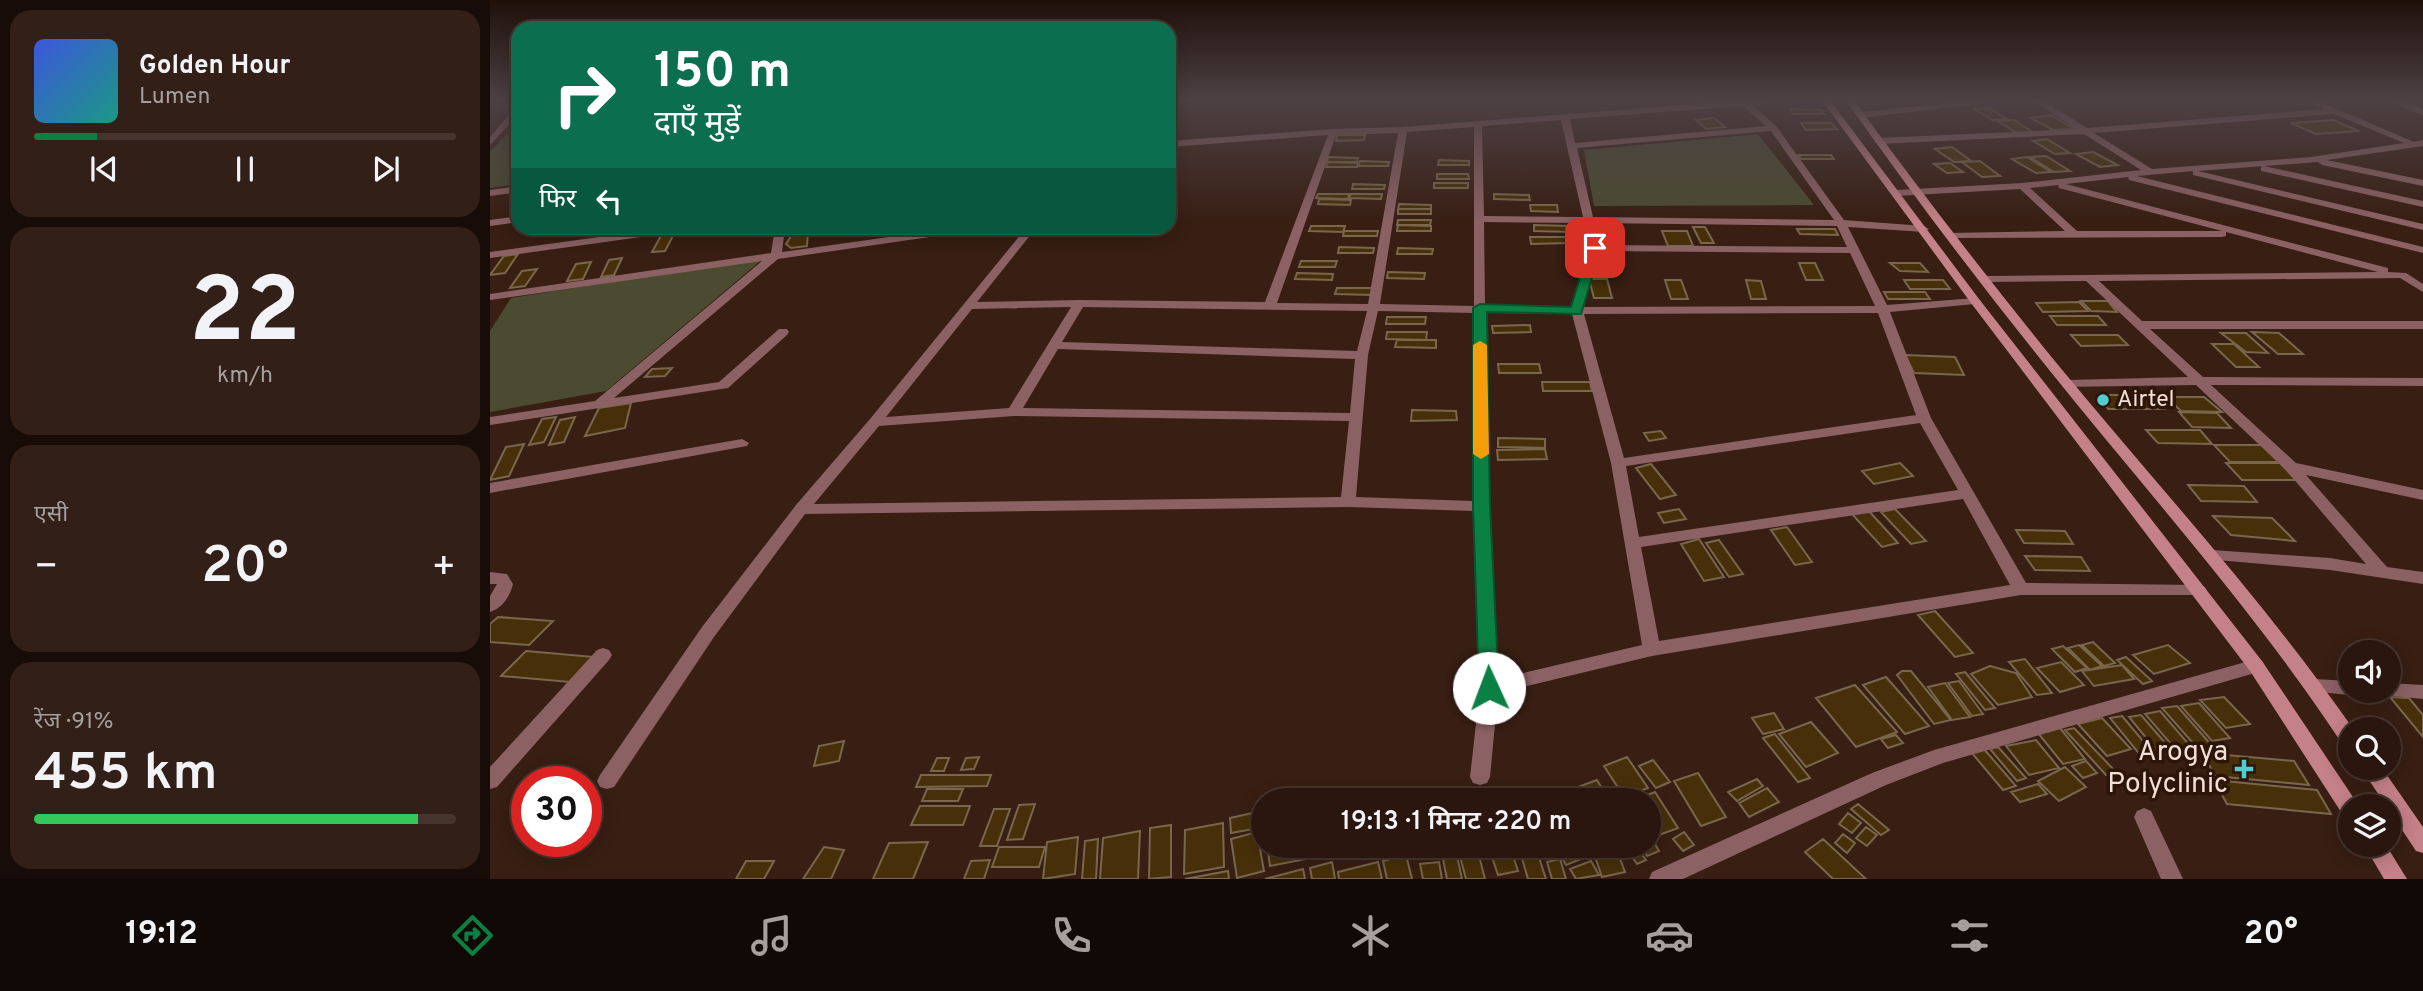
<!DOCTYPE html>
<html lang="hi">
<meta charset="utf-8">
<style>
body{margin:0;font-family:Overpass,"Noto Sans Devanagari",sans-serif;background:#321f17;color:#f1f3f6;height:100vh;display:flex;flex-direction:column;font-size:26px;white-space:nowrap}
*{box-sizing:border-box;margin:0}
p{font-size:23px;color:#a59f9e}
.icon{flex:none;width:38px;height:38px;fill:none;stroke:currentColor;stroke-width:2;stroke-linecap:round;stroke-linejoin:round}
.map{position:relative;flex:1;overflow:hidden}
.details{display:flex;flex-direction:column;gap:10px;padding:10px;background:#170c08;width:490px}
.details>*{flex:none}
.banner{position:absolute;left:21px;top:21px;width:665px;height:214px;border-radius:21px;box-shadow:0 4px 18px #0003,0 0 0 2px #46352e;background:#0b6e4f;color:#fff;overflow:hidden}
.buttons{position:absolute;left:1848px;top:640px;display:grid;gap:14px}
.buttons a{display:grid;place-items:center;width:63px;height:63px;border-radius:50%;background:#2a160e;box-shadow:0 4px 18px #0003,0 0 0 2px #46352e;font-size:35px}
.speed{position:absolute;left:21px;top:766px;display:flex;gap:14px;font-size:35px;font-weight:700;text-align:center}
.speed>*{display:grid;place-content:center;width:91px;height:91px;border-radius:50%;background:#2a160e;box-shadow:0 4px 18px #0003,0 0 0 2px #46352e;line-height:1}
.speed .limit{border:10px solid #d22;background:#fff;color:#111}
.pin{position:absolute;display:grid;place-items:center;width:60px;height:60px;color:#fff;margin:-30px;border-radius:14px;box-shadow:0 4px 10px #0006}
.me{position:absolute;width:77px;margin:-38px;rotate:358deg;stroke-linejoin:round;filter:drop-shadow(0 0 5px #0008)}
.turn{display:flex;align-items:center;gap:24px;height:147px;padding:0 28px;font-size:32px}
.turn .icon{width:91px;height:91px;stroke-width:2.5}
.turn b{display:block;font-size:49px;line-height:60px}
.then{display:flex;align-items:center;height:66px;padding:0 28px;background:#0003;gap:14px;font-size:26px}
.big{font-size:52px;font-weight:600;line-height:1.1}
.details .widget{flex:1;display:flex;flex-direction:column;justify-content:center;gap:10px;min-width:0;padding:0 24px;border-radius:21px;background:#321f17}
.details .dial{align-items:center;gap:0}
.dial b{font-size:91px;line-height:1}
.song{display:flex;align-items:center;gap:21px}
.cover{width:84px;height:84px;border-radius:10px;background:linear-gradient(135deg,hsl(230 70% 55%),hsl(170 70% 35%))}
.played{height:7px;border-radius:4px;background:linear-gradient(90deg,#0b8043 15%,#46352e 15%)}
.keys{display:flex;justify-content:space-around;direction:ltr}
.heat{display:flex;justify-content:space-between;align-items:center;font-size:38px;direction:ltr}
.charge{height:10px;border-radius:5px;background:linear-gradient(90deg,#34c759 91%,#46352e 0)}
.trip{position:absolute;left:761px;top:788px;width:410px;height:70px;border-radius:35px;background:#2a160e;box-shadow:0 4px 18px #0003,0 0 0 2px #46352e;font-weight:600;line-height:70px;text-align:center}
.tabs{display:flex;height:112px;justify-content:space-around;align-items:center;background:#110906;color:#a59f9e}
.tabs .icon{width:49px;height:49px}
.tabs .active{color:#0b8043}
.tabs b{font-size:32px;color:#f1f3f6}
main{display:flex;flex:1;min-height:0}
.map>svg:first-child{display:block}
.green{fill:#4b4b32}
.building{fill:#473009;stroke:#78664d;stroke-width:2}
.lines{fill:none;stroke-linecap:round;stroke-linejoin:round}
.street{fill:#8b6164;fill-rule:evenodd}
.secondary{fill:#c48187;fill-rule:evenodd}
.route{fill:#0b8043;stroke:#07532c;stroke-width:2}
.slow{fill:#f59e0b}
.poi-dot{fill:#51ccd2;stroke:#2d1509;stroke-width:2.5}
.labels{text-anchor:middle;dominant-baseline:central;stroke-width:7;stroke-linejoin:round;paint-order:stroke}
.poi-label{font-size:23px;fill:#f1dfd8;stroke:#2d1509;text-anchor:start}
.near-poi-label{font-size:28px;fill:#f1dfd8;stroke:#2d1509;text-anchor:end}
</style>
<main>
<section class="details">
<div class="widget">
<div class="song"><i class="cover"></i><div><b>Golden Hour</b><p>Lumen</p></div></div>
<div class="played"></div>
<div class="keys"><svg class="icon" aria-label="previous" viewBox="0 0 24 24"><path d="M18 5L8 12l10 7zM5 5v14"/></svg><svg class="icon" aria-label="pause" viewBox="0 0 24 24"><path d="M8 5v14M16 5v14"/></svg><svg class="icon" aria-label="next" viewBox="0 0 24 24"><path d="M6 5l10 7-10 7zM19 5v14"/></svg></div>
</div>
<div class="widget dial"><b>22</b><p>km/h</p></div>
<div class="widget"><p>एसी</p>
<div class="heat"><a>−</a><b class="big">20°</b><a>+</a></div>
</div>
<div class="widget"><p>रेंज · 91%</p><b class="big">455 km</b><div class="charge"></div></div>
</section>
<div class="map">
<svg width="1933" height="879" viewBox="0 0 1933 879">
<rect width="100%" height="100%" fill="#381e13"/>
<path class="green" d="M28 132V184L0 188V152L17 134Z
M1268 134 1324 205 1104 206 1094 150Z
M274 258 116 391 0 412V331L21 298Z"/>
<path class="building" d="M1499 108 1517 119 1502 120 1485 109Z
M1300 109 1331 110 1334 114H1303Z
M1561 115 1584 129 1563 130 1541 118Z
M1224 118 1235 127 1216 129 1206 120Z
M1524 120 1544 133 1528 134 1508 121Z
M1843 120 1869 131 1826 134 1801 123Z
M1311 123H1341L1347 129 1316 130Z
M847 135H875L874 140 846 141Z
M1557 139 1580 153 1565 154 1543 141Z
M1462 147 1481 161 1464 162 1445 149Z
M1603 152 1628 165 1610 167 1586 154Z
M1308 155H1341L1344 159H1311Z
M1556 156 1580 171 1564 172 1540 157Z
M838 157 868 158 867 162H837Z
M1537 157 1561 172 1546 173 1522 159Z
M949 160 979 161V165H948Z
M870 161 899 162 898 166H868Z
M1490 161 1510 176 1492 177 1472 162Z
M838 162 868 163 867 167H836Z
M1460 163 1473 172 1457 173 1444 164Z
M947 174H978L979 179H947Z
M944 183H978V188H944Z
M863 184 895 185 894 189H862Z
M828 194H859L858 199 826 198Z
M861 194H892L891 199 859 198Z
M1004 194 1039 195 1040 200 1004 199Z
M829 199 861 200 860 205 828 204Z
M909 204 941 205V209H908Z
M1040 205H1067L1068 212 1041 211Z
M908 209H941V214H908Z
M908 220H941L940 225H907Z
M908 225 941 226V231H907Z
M1044 225 1080 226 1081 232 1044 231Z
M821 226H855L853 232 819 231Z
M1203 227H1215L1224 243H1211Z
M1307 229H1345L1348 235 1310 234Z
M318 231 317 246 301 248 296 244 303 233Z
M854 231H888L887 236H853Z
M1172 231H1197L1203 246H1178Z
M185 232 175 251 162 252 172 234Z
M1040 237H1078L1079 243 1041 244Z
M849 247 884 248 883 253H848Z
M908 248 943 249 942 254H907Z
M28 254 15 273 0 275 14 256Z
M1110 256H1128L1131 271H1112Z
M132 258 124 275 111 277 119 260Z
M811 261H847L845 267H809Z
M101 262 93 279 77 281 86 264Z
M1309 263H1325L1333 280H1316Z
M1400 263H1430L1438 272 1410 271Z
M47 269 35 286 20 288 32 271Z
M898 272 935 273 934 279 897 278Z
M807 273 843 274 842 280 805 279Z
M1099 279H1117L1122 298H1104Z
M1175 280H1191L1198 299H1181Z
M1256 280 1271 281 1276 299H1261Z
M1414 280H1453L1460 289H1420Z
M847 288H884L883 295 845 294Z
M1394 292H1435L1440 299H1398Z
M1591 301H1618L1627 312 1601 311Z
M1589 302 1598 311 1553 312 1546 303Z
M1560 316H1608L1616 325H1567Z
M897 317H936L935 324H896Z
M1040 325 1041 332 1003 333 1002 326Z
M897 332H937L936 340 896 339Z
M1762 332 1789 333 1813 354H1788Z
M1731 333H1756L1778 353 1756 352Z
M1581 335H1628L1638 345 1591 346Z
M907 340H946V348L905 347Z
M1722 344H1744L1769 367H1746Z
M1415 355 1465 357 1474 375 1424 373Z
M1008 364H1049L1051 373H1009Z
M182 368 175 376 155 377 162 369Z
M1052 382H1100L1102 391H1053Z
M1610 395H1664L1674 409H1618Z
M1676 397H1714L1732 412 1691 411Z
M141 403 135 428 95 436 109 408Z
M922 410 966 411 967 420 921 421Z
M1689 412 1727 413 1741 428 1702 427Z
M66 417 54 442 39 445 52 419Z
M85 417 74 442 59 445 70 420Z
M1656 430H1710L1722 444 1668 443Z
M1171 431 1176 438 1159 441 1154 433Z
M1008 438 1055 439V448L1008 447Z
M34 444 19 476 0 480 16 447Z
M1724 445H1773L1789 462H1740Z
M1055 449 1057 459 1008 460 1007 450Z
M1410 463 1423 476 1384 484 1372 471Z
M1736 463H1790L1806 480H1752Z
M1161 464 1186 495 1170 499 1146 468Z
M1698 485 1754 486 1767 502 1711 501Z
M1189 509 1196 519 1174 523 1168 513Z
M1405 509 1436 541 1421 544 1391 512Z
M1378 510 1408 543 1392 547 1362 514Z
M1723 516 1782 518 1805 541 1741 535Z
M1297 527 1322 562 1305 565 1281 530Z
M1526 530 1575 531 1583 544 1534 543Z
M1209 539 1234 577 1214 581 1191 544Z
M1229 540 1253 574 1239 577 1216 543Z
M1535 556 1591 557 1600 571 1545 570Z
M1445 611 1483 653 1465 657 1428 615Z
M8 617 63 621 39 645 0 642V624Z
M1603 642 1625 663 1614 666 1592 645Z
M1589 645 1612 666 1600 670 1578 648Z
M1678 645 1700 663 1664 674 1643 655Z
M1573 646 1597 668 1585 672 1562 649Z
M36 651 104 657 80 682 11 676Z
M1636 657 1662 681 1653 684 1627 660Z
M1535 659 1562 693 1547 695 1519 662Z
M1571 662 1594 685 1570 692 1547 668Z
M1632 665 1644 679 1604 686 1592 671Z
M1500 666 1526 673 1542 697 1508 705 1481 674Z
M1412 671H1421L1461 720 1444 724 1407 675Z
M1475 672 1505 708 1495 710 1466 674Z
M1396 677 1439 726 1415 734 1373 685Z
M1469 681 1493 714 1482 716 1458 683Z
M1455 683 1480 717 1462 720 1438 687Z
M1365 685 1407 732 1366 747 1326 698Z
M1734 697 1760 724 1736 728 1710 700Z
M1900 697 1919 698 1933 715V737Z
M1709 703 1740 738 1722 741 1691 706Z
M1687 706 1724 748 1709 750 1672 708Z
M1670 711 1708 755 1693 758 1655 714Z
M1284 713 1294 729 1273 734 1262 718Z
M1651 715 1684 753 1670 755 1639 717Z
M1632 716 1664 754 1651 756 1620 718Z
M1612 718 1641 749 1617 756 1588 724Z
M1321 722 1348 753 1316 767 1289 734Z
M1570 728 1595 759 1573 764 1548 733Z
M1584 728 1626 772 1616 775 1575 730Z
M1285 734 1320 778 1308 782 1273 738Z
M1406 735 1413 743 1398 748 1391 739Z
M1546 740 1569 768 1539 775 1516 746Z
M354 741 349 761 324 766 329 746Z
M1508 747 1536 778 1527 781 1500 749Z
M1493 748 1526 786 1513 790 1481 752Z
M1713 753 1804 761 1819 785 1725 776Z
M489 757 484 769 471 770 476 758Z
M1137 757 1158 788 1134 797 1114 766Z
M447 758H459L454 771H441Z
M1163 760 1180 782 1166 788 1149 766Z
M1596 761 1607 773 1593 778 1582 766Z
M1575 767 1596 787 1569 801 1548 781Z
M1208 773 1236 817 1211 826 1184 781Z
M431 775H501L497 786 426 787Z
M1267 779 1273 786 1247 801 1238 792Z
M1107 780 1119 800H1096L1088 787Z
M1724 780 1827 790 1841 814 1737 804Z
M1548 784 1557 794 1530 802 1521 792Z
M1277 788 1289 802 1259 817 1249 803Z
M437 789H473L468 801H432Z
M1165 792 1188 828 1169 835 1158 817V800L1147 799Z
M545 804 533 839 517 840 529 805Z
M1368 804 1399 830 1391 835 1361 809Z
M430 806H480L473 825H421Z
M504 809H520L507 846H490Z
M767 812 769 828 741 833 740 818Z
M1358 813 1371 823 1362 833 1349 824Z
M733 823 734 867 694 874 695 830Z
M681 825V877L659 879 660 828Z
M1376 827 1387 835 1377 846 1366 838Z
M650 831 648 879H610L613 838Z
M767 832 774 871 747 878 741 839Z
M1194 832 1204 845 1193 851 1183 839Z
M1159 834 1169 851 1157 856 1151 845H1158Z
M1353 834 1365 843 1357 853 1345 843Z
M588 837 585 874 553 879 557 842Z
M608 839 606 879H592L595 841Z
M1333 839 1376 879H1343L1315 852Z
M438 842 423 879H383L399 843Z
M777 845H814L816 859 780 866Z
M818 845H850L851 847 819 853Z
M967 845H1005L1006 848 988 852 995 879H976Z
M1028 845H1045L1056 879H1038Z
M1089 845 1096 857 1076 865 1065 846Z
M1101 845H1125L1135 872 1112 877Z
M1134 845H1145L1156 860 1147 864Z
M334 847 354 850 341 879H313Z
M509 847H555L549 867H502Z
M1021 850 1028 871 1008 875 1001 854Z
M916 855 922 879H897L893 861Z
M967 856 972 879H957L953 859Z
M1070 859 1076 879H1062L1057 862Z
M500 860 494 879H474L481 861Z
M256 861H284L274 879H246Z
M1101 861 1109 875 1086 879 1080 869Z
M842 862 845 879H822L820 868Z
M888 862 892 879H849L848 872Z
M949 862 952 879H933L930 864Z
M813 869 815 879H775Z
M738 871 739 879H695Z"/>
<g class="lines">
<path class="street" d="M1269 99H1308L1262 105 1286 126 1354 220 1434 226 1439 229 1434 232 1358 227 1397 305 1485 298 1491 301 1485 304 1400 312 1441 418 1536 583 1709 585 1715 587 1717 591 1715 595H1531L1162 656 1008 693 1000 777 997 783 990 785 983 783 980 777 990 688 984 511 858 507 315 514 224 637 124 787 117 789 110 787 107 781 110 775 212 627 306 505 380 419 536 228H546L487 302 589 300 775 302 838 135 679 147V141L843 129 913 127ZM1253 106 1276 126 1085 143 1080 119ZM1071 120 1093 217 994 216 992 126ZM984 127V306L890 304 917 132ZM1281 131 1344 220 1103 217 1087 148ZM908 133 878 304 787 303 846 135ZM994 222 1094 223 1100 248 1082 307 995 306ZM1104 223 1347 226 1357 247 1110 245ZM1109 251 1360 253 1385 306 1094 307ZM581 307 519 408 396 417 482 309ZM593 307 877 311 867 351 572 342ZM888 311 984 313 983 501 866 497 878 355ZM995 313 1082 314 1121 463 1152 645 1008 679 999 506ZM1388 313 1426 415 1134 458 1094 314ZM568 349 865 359 860 413 533 408ZM524 416 859 421 851 497 324 504 389 426ZM1430 423 1468 490 1149 537 1136 466ZM1473 499 1520 585 1169 641 1151 547Z
M1497 99H1527L1371 118 1367 115 1371 112Z
M1541 99H1551L1597 128 1834 109 1812 99H1824L1924 142 1933 140V146L1837 160 1933 180V186L1832 165 1828 162 1708 171 1933 224V230L1703 175V171L1647 176 1933 247V253L1639 180 1638 177 1576 184 1898 268V272L1916 273 1933 284V292L1910 278 1609 281 1652 321H1933V329H1660L1713 377 1933 378V386L1721 385 1806 463 1933 490V500L1816 475 1897 567 1933 572V584L1840 570 1716 559 1714 555 1716 551 1722 550 1840 558 1876 564 1796 470 1706 385 1573 387 1571 384 1578 380 1698 377 1596 281 1497 282 1491 279 1497 276 1888 272 1736 232V236L1732 237 1461 238 1456 235 1457 233 1575 231 1530 189 1406 196 1401 193 1406 190 1532 183 1651 170 1594 134 1388 144 1384 141 1388 138 1586 129ZM1844 114 1914 143 1821 157 1662 169 1604 133ZM1568 185 1569 188 1732 231H1587L1540 188Z
M1893 99H1906L1933 109V115Z
M25 108H28V115L0 145V137Z
M1774 166 1933 201V207L1771 171V167Z
M28 186V192L0 196V190Z
M28 216V222L0 226V220Z
M175 228H199L194 231 0 258V252Z
M285 228H295L292 252 463 228H486L481 231 288 259 124 398 229 382 289 329H297L299 332 297 335 238 388 0 425V417L105 401 272 261 0 300V294L281 253Z
M252 439 259 443 257 446 0 493V483Z
M0 572 17 574 23 584C20 596 13 608 0 612V596L7 584H0Z
M113 648 119 650 122 655 119 660 7 787 0 789V767L107 650Z
M1766 659 1772 661 1775 666 1772 671 1453 763 1396 785 1193 879H1159L1162 872 1382 773 1444 750Z
M1824 679 1860 681V691H1867L1860 695 1818 691 1815 686 1818 681Z
M1899 683 1933 685V699L1893 695 1891 691H1899Z
M1654 808 1661 811 1693 879H1671L1644 817 1647 811Z"/>
<path class="secondary" d="M1331 99H1339L1489 299 1772 661 1867 803 1869 807H1860V818L1853 815 1760 671 1481 303Z
M1355 99H1363C1428 188 1495 275 1564 360 1665 483 1773 599 1864 730H1860V747L1853 745C1764 610 1656 491 1556 366 1486 279 1419 190 1355 99Z
M1871 768H1892L1933 827V853L1926 851Z
M1874 845H1896L1917 879H1894Z"/>
</g>
<linearGradient id="sky" x2="0" y2="1"><stop stop-color="#1f100a"/><stop offset="0.45" stop-color="#4d4144"/><stop offset="1" stop-color="#4d4144" stop-opacity="0"/></linearGradient>
<rect width="1933" height="222" fill="url(#sky)"/>
<path class="route" d="M1105 244 1111 248 1091 314 997 312 1000 506 1009 688 1006 694H992L989 688 983 506V308L990 304 1081 307 1099 248Z"/>
<path class="slow" d="M990 341 997 345 999 454 991 459 983 454V345Z"/>
<g class="poi-dot">
<circle cx="1613" cy="400" r="7"/>
<path d="M1750.5 758.5h7v7h7v7h-7v7h-7v-7h-7v-7h7z"/>
</g>
<g class="labels">
<g class="poi-label">
<text x="1627" y="400">Airtel</text>
</g>
<g class="near-poi-label">
<text x="1738" y="753">Arogya<tspan x="1738" dy="32">Polyclinic</tspan></text>
</g>
</g>
</svg>
<div class="buttons">
<a><svg class="icon" aria-label="sound" viewBox="0 0 24 24"><path d="M4 9h4l5-4v14l-5-4H4zM17 9q2 3 0 6"/></svg></a>
<a><svg class="icon" aria-label="search" viewBox="0 0 24 24"><circle cx="10" cy="10" r="6"/><path d="M15 15l6 6"/></svg></a>
<a><svg class="icon" aria-label="layers" viewBox="0 0 24 24"><path d="M12 4l9 5-9 5-9-5zM3 14l9 5 9-5"/></svg></a>
</div>
<div class="speed"><div class="limit">30</div></div>
<div class="pin" style="left:1105px;top:248px;background:#d93025"><svg class="icon" aria-label="arrive" viewBox="0 0 24 24"><path d="M6 21V4h12l-3 4 3 4H6"/></svg></div>
<svg class="me" style="left:999px;top:688px" viewBox="-20 -20 40 40"><circle r="19" fill="#fff"/><path d="M0-13L10 11 0 6-10 11z" fill="#0b8043"/></svg>
<div class="trip">19:13 · 1 मिनट · 220 m</div>
<div class="banner">
<div class="turn"><svg class="icon" aria-label="right" viewBox="0 0 24 24"><path d="M7 20v-9h11M14 6l5 5-5 5"/></svg><div><b>150 m</b>दाएँ मुड़ें</div></div>
<div class="then">फिर<svg class="icon" aria-label="left" viewBox="0 0 24 24"><path d="M17 20v-9H6M10 6l-5 5 5 5"/></svg></div>
</div>
</div>
</main>
<nav class="tabs">
<b>19:12</b>
<svg class="icon active" aria-label="directions" viewBox="0 0 24 24"><path d="M12 3l9 9-9 9-9-9zM9 14v-3h6M13 9l2 2-2 2"/></svg>
<svg class="icon" aria-label="music" viewBox="0 0 24 24"><path d="M9 18V5l10-2v13"/><circle cx="6" cy="18" r="3"/><circle cx="16" cy="16" r="3"/></svg>
<svg class="icon" aria-label="phone" viewBox="0 0 24 24"><path d="M5 4h4l2 5-3 2q2 4 5 5l2-3 5 2v4C11 20 4 13 5 4z"/></svg>
<svg class="icon" aria-label="climate" viewBox="0 0 24 24"><path d="M12 3v18M4 7l16 10M4 17L20 7"/></svg>
<svg class="icon" aria-label="car" viewBox="0 0 24 24"><path d="M5 17H2v-5l4-1 3-4h7l3 4 3 1v5h-3M9 17h6M6 11h13"/><circle cx="7" cy="17" r="2"/><circle cx="17" cy="17" r="2"/></svg>
<svg class="icon" aria-label="filters" viewBox="0 0 24 24"><path d="M4 7h16M4 17h16"/><circle cx="9" cy="7" r="2"/><circle cx="15" cy="17" r="2"/></svg>
<b>20°</b>
</nav>
